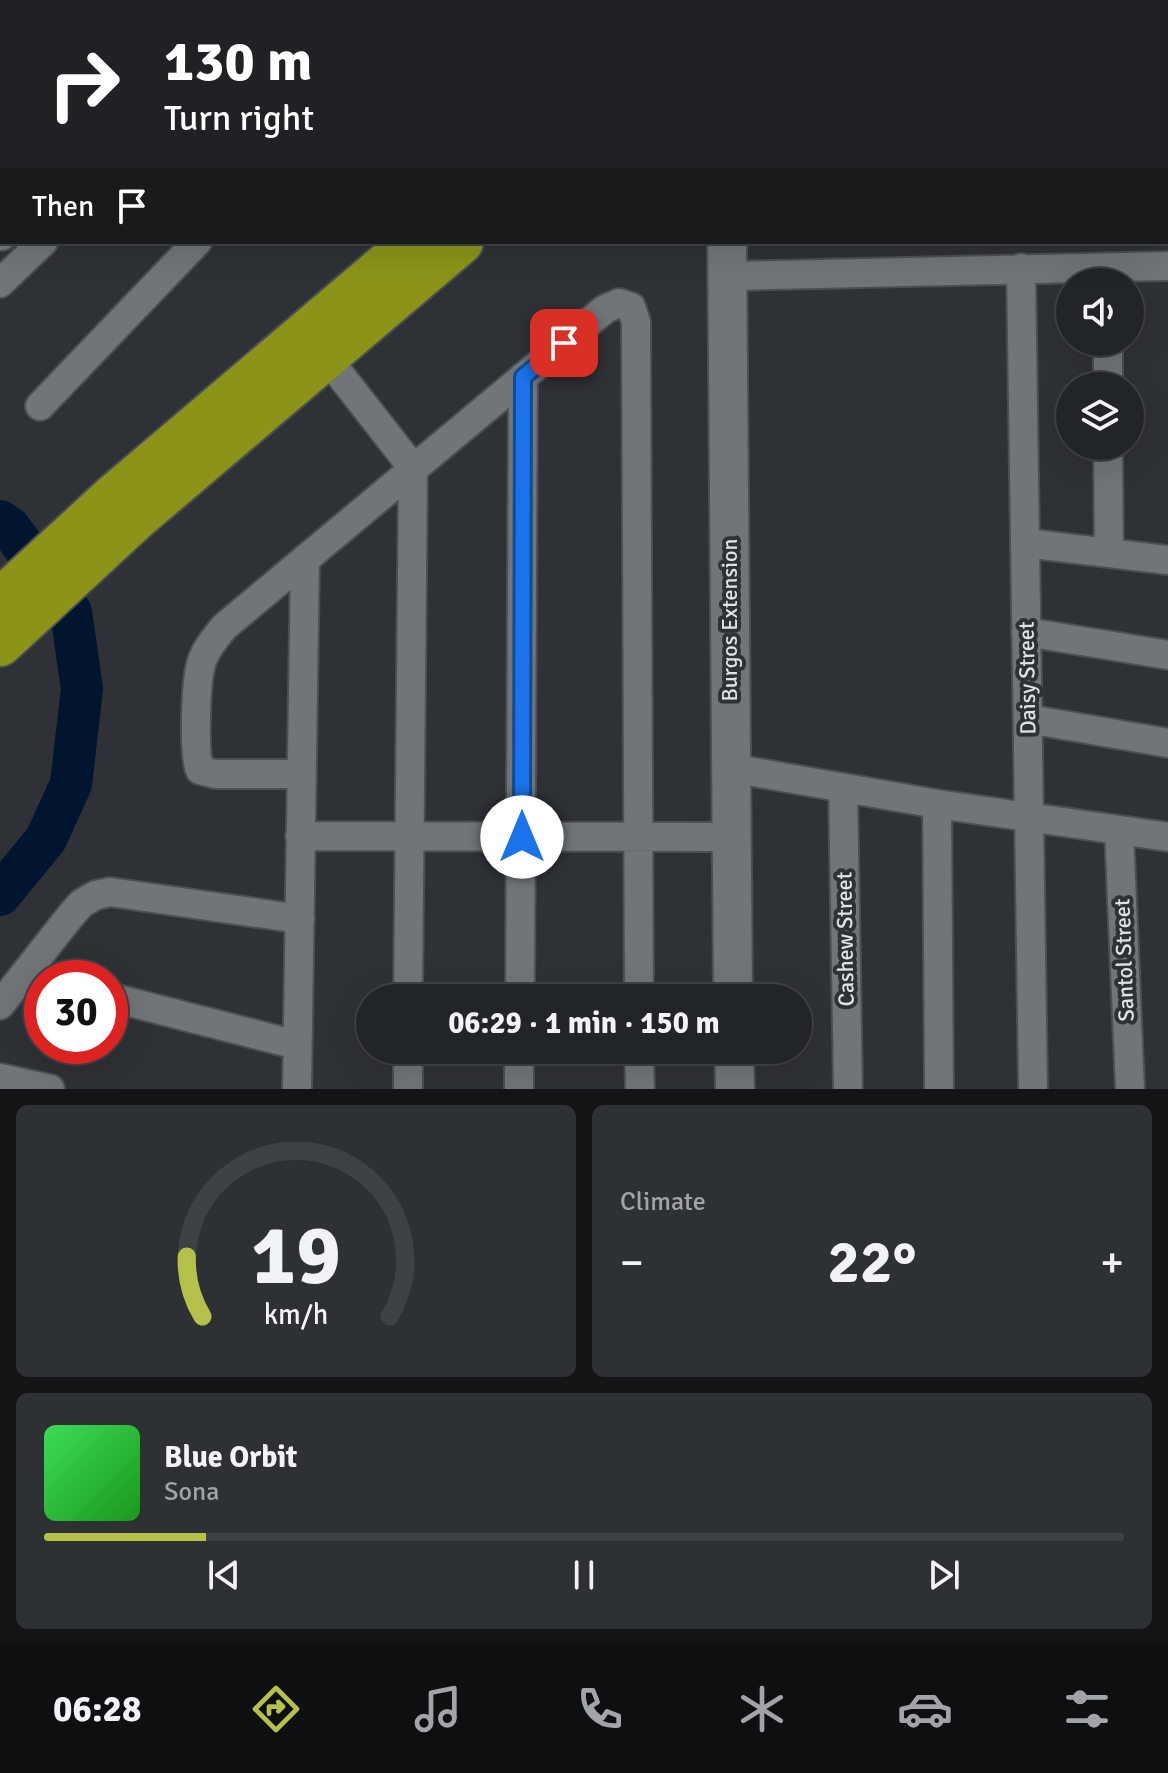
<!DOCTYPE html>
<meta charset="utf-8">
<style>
body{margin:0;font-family:Signika,sans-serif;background:#2e3134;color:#f1f3f6;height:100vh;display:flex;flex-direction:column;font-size:30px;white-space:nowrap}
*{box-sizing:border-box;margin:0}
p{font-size:26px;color:#a2a5a8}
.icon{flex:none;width:44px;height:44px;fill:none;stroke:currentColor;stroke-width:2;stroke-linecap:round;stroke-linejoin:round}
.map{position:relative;height:1089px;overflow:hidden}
.side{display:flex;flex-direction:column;gap:16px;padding:16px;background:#131416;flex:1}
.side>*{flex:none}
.hud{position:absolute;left:0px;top:0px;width:1168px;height:244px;box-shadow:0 8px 32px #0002,0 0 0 2px #3f4245;background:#202124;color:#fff;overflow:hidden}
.fabs{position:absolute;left:1056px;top:268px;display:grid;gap:16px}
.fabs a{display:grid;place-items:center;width:88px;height:88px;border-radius:50%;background:#222528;box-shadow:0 8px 32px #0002,0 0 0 2px #3f4245;font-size:40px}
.speed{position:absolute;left:24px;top:960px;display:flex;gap:16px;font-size:40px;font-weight:700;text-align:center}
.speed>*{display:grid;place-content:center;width:104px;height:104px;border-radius:50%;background:#222528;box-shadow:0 8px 32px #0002,0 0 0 2px #3f4245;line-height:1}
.speed .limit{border:12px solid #d22;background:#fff;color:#111}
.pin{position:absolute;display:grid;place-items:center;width:68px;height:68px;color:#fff;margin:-34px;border-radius:16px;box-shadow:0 4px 12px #0006}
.me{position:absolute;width:88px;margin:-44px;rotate:0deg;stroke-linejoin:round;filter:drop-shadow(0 0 6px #0008)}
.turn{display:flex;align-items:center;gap:28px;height:168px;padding:0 32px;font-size:36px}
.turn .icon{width:104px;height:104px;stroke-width:2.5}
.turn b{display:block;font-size:56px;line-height:68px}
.then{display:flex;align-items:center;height:76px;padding:0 32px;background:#0003;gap:16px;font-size:30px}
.big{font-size:60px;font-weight:700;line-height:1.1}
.side .card{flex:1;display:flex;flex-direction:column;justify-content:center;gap:12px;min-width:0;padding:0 28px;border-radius:12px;background:#2e3134}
.side .dial{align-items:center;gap:0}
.dial svg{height:208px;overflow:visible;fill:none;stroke:#3f4245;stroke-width:7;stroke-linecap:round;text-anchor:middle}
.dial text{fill:#f1f3f6;stroke:none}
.song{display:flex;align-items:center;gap:24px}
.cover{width:96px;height:96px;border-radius:12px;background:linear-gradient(135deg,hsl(130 70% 55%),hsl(120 70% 35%))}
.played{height:8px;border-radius:4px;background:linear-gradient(90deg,#b6c149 15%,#3f4245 15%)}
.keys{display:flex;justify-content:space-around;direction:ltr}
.heat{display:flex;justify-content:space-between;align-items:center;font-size:44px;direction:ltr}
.side .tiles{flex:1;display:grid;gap:16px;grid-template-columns:1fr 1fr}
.card:last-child{grid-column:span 2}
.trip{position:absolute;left:356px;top:984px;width:456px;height:80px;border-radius:40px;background:#222528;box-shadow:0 8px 32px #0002,0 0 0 2px #3f4245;font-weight:700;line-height:80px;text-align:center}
.menu{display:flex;height:128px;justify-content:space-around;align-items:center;background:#0e0f10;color:#a2a5a8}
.menu .icon{width:56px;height:56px}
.menu .on{color:#b6c149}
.menu b{font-size:36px;color:#f1f3f6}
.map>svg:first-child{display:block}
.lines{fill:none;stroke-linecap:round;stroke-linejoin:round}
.river{stroke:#01152f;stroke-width:42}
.street-casing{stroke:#4b4e52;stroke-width:32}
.secondary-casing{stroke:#4b4e52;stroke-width:42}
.highway-casing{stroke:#4b4e52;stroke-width:48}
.street{stroke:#70757a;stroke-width:28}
.secondary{stroke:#70757a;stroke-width:38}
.highway{stroke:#8b9419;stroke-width:44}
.route-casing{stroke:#114b97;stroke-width:20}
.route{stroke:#1a73e8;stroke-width:14}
.labels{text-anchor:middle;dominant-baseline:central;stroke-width:8;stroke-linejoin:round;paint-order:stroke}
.street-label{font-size:22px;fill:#e0e3e6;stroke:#2e3136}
</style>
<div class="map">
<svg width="1168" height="1089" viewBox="0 0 1168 1089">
<rect width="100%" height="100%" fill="#2e3136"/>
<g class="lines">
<path class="river" d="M0 521 10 528 71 612 82 689 71 784 46 839 0 895"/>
<defs>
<path id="street" d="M68 0V2
M159 0V2
M298 0 299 2
M413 0 414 2
M0 48H2
M0 137H2
M0 236H2
M1021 268 1033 1089
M727 276 1168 266
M0 283 43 242
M1108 342V386
M316 344 413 468 408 998
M40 406 197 242
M1108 446 1109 553
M1025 543 1168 560
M1026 632 1168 655
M1028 719 1168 743
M730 768 937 804 1168 837
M302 774H215L200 770C193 754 196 682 201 664 205 650 215 638 224 627L605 309 619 303 631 307 636 322 639 998
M843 789 848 1089
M937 804 939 1089
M1119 830 1130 1089
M300 836 731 837
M110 997 297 1045
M520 998 523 377
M0 1005 72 914 82 903 96 895 110 892 300 919
M639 1050 640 1089
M0 1078 50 1089
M297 1089 305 559
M408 1089V1050
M519 1089V1050"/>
<path id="secondary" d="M727 242 733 998
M734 1050 735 1089"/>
<path id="highway" d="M695 2 697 0
M744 2 747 0
M0 601 114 496 413 242
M0 644 135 519 461 242"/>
</defs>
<use href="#street" class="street-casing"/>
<use href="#secondary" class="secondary-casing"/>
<use href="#highway" class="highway-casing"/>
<use href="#street" class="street"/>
<use href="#secondary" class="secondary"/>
<use href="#highway" class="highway"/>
</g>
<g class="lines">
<defs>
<path id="route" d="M522 837 523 377 564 343"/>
</defs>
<use href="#route" class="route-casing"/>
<use href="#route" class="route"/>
</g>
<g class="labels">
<g class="street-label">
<text transform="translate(729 620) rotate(-90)">Burgos Extension</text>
<text transform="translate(1027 678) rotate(-91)">Daisy Street</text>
<text transform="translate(845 939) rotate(-91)">Cashew Street</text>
<text transform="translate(1124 960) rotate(-92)">Santol Street</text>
</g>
</g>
</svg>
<div class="fabs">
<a><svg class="icon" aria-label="sound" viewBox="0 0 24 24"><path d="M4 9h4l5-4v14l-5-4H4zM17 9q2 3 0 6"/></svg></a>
<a><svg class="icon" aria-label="layers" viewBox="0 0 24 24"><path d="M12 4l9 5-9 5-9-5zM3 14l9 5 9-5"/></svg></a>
</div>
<div class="speed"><div class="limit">30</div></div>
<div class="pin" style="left:564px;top:343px;background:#d93025"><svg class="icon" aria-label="arrive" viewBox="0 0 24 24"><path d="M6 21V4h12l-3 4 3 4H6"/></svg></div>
<svg class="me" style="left:522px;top:837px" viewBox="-20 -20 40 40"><circle r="19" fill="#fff"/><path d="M0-13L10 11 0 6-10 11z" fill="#1a73e8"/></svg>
<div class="trip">06:29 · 1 min · 150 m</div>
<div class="hud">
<div class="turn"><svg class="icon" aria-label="right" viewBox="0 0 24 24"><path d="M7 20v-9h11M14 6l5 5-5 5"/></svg><div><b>130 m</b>Turn right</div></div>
<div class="then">Then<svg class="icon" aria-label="arrive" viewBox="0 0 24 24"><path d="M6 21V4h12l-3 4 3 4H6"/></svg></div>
</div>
</div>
<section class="side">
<div class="tiles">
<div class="card dial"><svg viewBox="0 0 100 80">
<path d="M14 69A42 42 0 1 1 86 69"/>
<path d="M14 69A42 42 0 0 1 8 46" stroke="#b6c149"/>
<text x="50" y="56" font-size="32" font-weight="700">19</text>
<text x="50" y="72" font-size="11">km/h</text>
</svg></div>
<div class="card"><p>Climate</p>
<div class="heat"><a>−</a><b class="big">22°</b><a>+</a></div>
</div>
<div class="card">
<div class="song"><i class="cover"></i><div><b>Blue Orbit</b><p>Sona</p></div></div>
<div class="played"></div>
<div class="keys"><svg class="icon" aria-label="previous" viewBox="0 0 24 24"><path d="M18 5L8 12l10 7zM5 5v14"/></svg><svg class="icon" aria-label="pause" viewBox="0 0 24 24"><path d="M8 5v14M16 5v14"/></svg><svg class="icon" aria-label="next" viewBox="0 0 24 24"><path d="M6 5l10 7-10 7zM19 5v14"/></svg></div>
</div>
</div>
</section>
<nav class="menu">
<b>06:28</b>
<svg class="icon on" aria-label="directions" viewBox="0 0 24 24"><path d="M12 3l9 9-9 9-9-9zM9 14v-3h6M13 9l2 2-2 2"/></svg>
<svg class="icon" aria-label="music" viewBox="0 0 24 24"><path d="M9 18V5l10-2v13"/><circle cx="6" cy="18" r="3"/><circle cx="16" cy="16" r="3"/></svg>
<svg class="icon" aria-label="phone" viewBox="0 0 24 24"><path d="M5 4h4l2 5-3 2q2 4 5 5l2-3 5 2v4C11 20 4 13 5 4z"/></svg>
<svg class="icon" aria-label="climate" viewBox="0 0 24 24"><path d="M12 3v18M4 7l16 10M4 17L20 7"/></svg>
<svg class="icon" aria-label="car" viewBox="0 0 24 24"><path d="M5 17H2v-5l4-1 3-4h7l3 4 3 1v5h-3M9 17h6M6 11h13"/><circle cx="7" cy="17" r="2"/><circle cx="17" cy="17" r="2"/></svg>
<svg class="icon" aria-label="filters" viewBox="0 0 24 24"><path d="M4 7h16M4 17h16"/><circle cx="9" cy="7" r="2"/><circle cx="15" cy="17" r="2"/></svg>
</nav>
